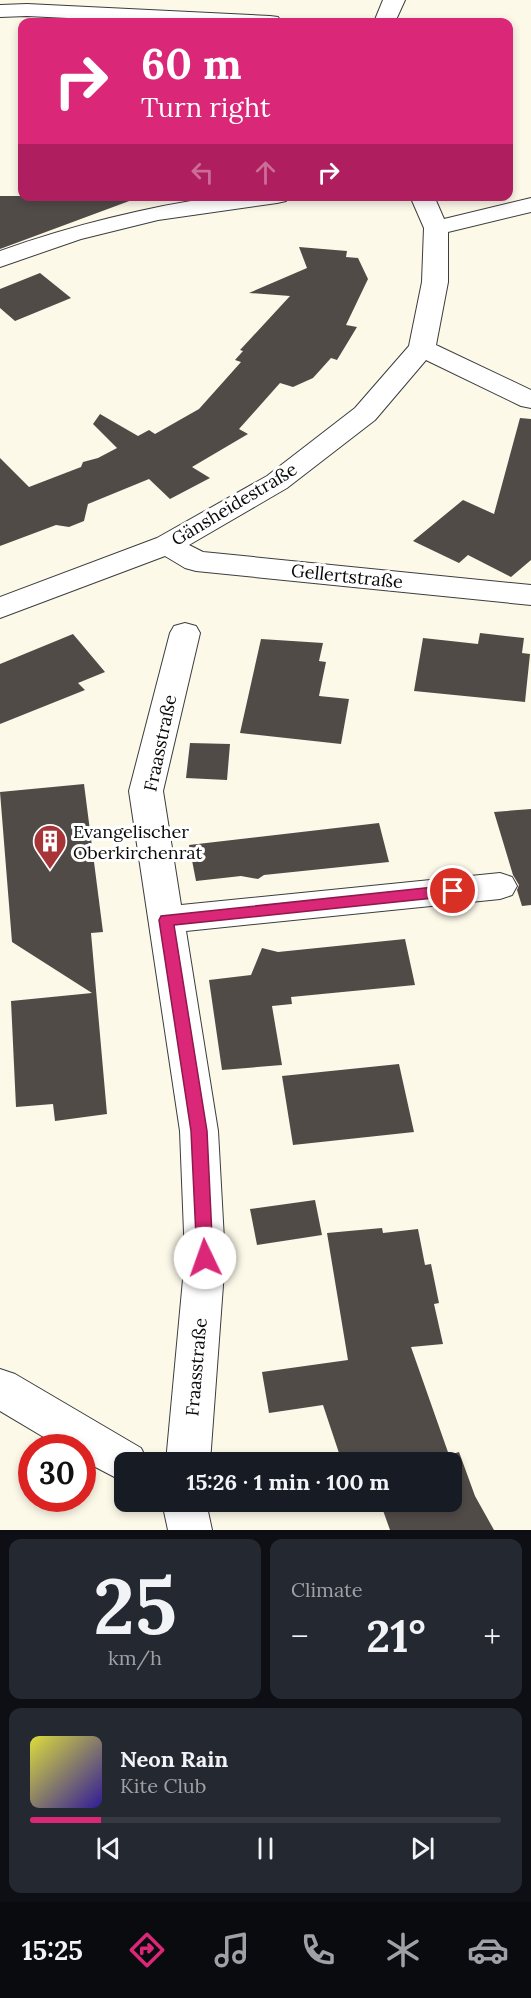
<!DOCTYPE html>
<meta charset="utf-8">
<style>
body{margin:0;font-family:Lora,serif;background:#242831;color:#f1f3f6;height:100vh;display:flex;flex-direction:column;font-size:22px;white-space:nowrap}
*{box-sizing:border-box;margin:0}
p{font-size:20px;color:#9ea1a6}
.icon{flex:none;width:33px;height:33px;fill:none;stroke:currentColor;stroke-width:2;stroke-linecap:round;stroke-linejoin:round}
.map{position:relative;height:1530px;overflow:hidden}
.sheet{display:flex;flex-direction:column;gap:9px;padding:9px;background:#0d0f14;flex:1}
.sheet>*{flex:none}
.top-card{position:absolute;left:18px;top:18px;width:495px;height:183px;border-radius:12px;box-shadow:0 3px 9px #0003;background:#db2777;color:#fff;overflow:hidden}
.speed{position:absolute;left:18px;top:1434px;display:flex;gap:12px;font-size:30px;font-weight:700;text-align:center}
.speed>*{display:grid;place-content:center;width:78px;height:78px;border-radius:50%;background:#171b24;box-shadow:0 3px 9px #0003;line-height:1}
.speed .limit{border:9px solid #d22;background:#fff;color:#111}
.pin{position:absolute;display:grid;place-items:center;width:51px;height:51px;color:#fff;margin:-26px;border:3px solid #fff;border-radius:50%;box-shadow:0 2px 6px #0007}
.me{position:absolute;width:66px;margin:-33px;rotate:357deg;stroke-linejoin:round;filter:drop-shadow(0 0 4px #0008)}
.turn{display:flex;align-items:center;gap:21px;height:126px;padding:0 24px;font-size:27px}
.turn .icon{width:78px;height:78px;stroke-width:2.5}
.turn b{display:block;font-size:42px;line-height:51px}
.lanes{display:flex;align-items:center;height:57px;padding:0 24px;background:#0003;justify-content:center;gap:30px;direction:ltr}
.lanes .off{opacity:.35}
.big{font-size:45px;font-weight:800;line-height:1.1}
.sheet .tile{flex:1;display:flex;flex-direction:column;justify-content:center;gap:9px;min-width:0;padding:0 21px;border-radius:12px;background:#242831}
.sheet .dial{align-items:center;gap:0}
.dial b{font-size:78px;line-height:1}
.song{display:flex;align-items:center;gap:18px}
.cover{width:72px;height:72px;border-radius:9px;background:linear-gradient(135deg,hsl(60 70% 55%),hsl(250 70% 35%))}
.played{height:6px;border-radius:3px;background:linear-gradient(90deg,#db2777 15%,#363941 15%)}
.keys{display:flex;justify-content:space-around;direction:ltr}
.heat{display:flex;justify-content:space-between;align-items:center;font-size:33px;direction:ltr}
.sheet .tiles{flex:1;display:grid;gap:9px;grid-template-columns:1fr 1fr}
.tile:last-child{grid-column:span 2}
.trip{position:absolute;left:114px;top:1452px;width:348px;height:60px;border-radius:12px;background:#171b24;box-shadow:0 3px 9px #0003;font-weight:800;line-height:60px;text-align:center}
.tabs{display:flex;height:96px;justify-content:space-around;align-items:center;background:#090b0e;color:#9ea1a6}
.tabs .icon{width:42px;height:42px}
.tabs .active{color:#db2777}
.tabs b{font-size:27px;color:#f1f3f6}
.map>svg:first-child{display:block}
.building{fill:#514b48}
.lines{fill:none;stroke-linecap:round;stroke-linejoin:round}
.minor-casing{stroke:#3d3d3d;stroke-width:2}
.minor{fill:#fff;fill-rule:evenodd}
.route{fill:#db2777;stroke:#8e194d;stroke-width:1.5}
.labels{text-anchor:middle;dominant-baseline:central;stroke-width:6;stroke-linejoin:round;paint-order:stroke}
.street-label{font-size:18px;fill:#0a0a0a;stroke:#fff}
.poi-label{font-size:18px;fill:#0a0a0a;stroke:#fff;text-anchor:start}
</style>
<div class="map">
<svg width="531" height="1530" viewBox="0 0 531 1530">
<rect width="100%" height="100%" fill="#fcf9e9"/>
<path class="building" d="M0 196H132V200L0 249Z
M299 247 347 251 346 257 358 258 368 279 346 325 357 327 337 360 331 358 313 378 293 387 280 383 239 429 248 434 192 467 210 478 170 499 149 479 88 504 84 521 69 527 56 525 0 546V458L29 487 81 467 83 462 98 458 117 448 93 424 100 414 138 436 149 430 155 434 199 409 241 362 235 360 243 351 240 350 290 296 249 293 307 268Z
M40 273 71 298 15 321 0 308V289Z
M520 418 531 419V560L511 577 468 555 459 563 413 541 463 500 494 514Z
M480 633 524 638 522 653 530 654 525 702 414 691 423 638 478 644Z
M73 634 105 672 78 683 85 690 0 724V664Z
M261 639 323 643 319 661 326 662 319 696 349 699 341 744 240 733Z
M190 743 230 744 227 780 186 778Z
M84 784 103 932 91 933 107 1114 55 1121 53 1104 16 1107 11 1001 92 993 12 942 0 792Z
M531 809V905L522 906 517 890 519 885 513 875 494 812Z
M379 823 389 862 264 875 258 879 241 876 196 881 189 845Z
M405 939 415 985 291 997 292 1004 272 1006 282 1065 222 1070 209 980 251 975 262 948 278 952Z
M399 1064 414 1132 293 1145 282 1076Z
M315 1200 322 1235 257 1245 250 1209Z
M382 1228 383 1233 418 1229 425 1265 431 1264 439 1303 434 1304 443 1344 411 1347 449 1455 459 1452 475 1496 494 1530H390L380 1502H452V1462H342L323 1405 269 1413 262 1372 348 1360 327 1233Z"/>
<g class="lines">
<defs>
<path id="minor" d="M383 0H405L395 22H374Z
M27 4 270 16 278 17 281 22H150L27 16 0 17V5Z
M222 196H289L286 201 277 203 158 220 81 239 0 267V251C73 225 146 207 222 196Z
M410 196H434L444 219 531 198V212L448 232V282L436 345 531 390V408L521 406 426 360 375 420 287 488 189 545 203 552 531 585V605L196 571 185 568 165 556 0 618V597L157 538 267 476 355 408 409 346 422 282 424 228Z
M185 623 196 626 200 633 163 791 181 905 500 873 512 877 517 886 512 895 500 899 186 931 218 1131 225 1258 210 1462H166L185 1258 180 1131 129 791 170 633 174 626Z
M0 1369 15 1374 141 1448 148 1462H124V1482L82 1460V1448H62L0 1411Z
M162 1502H206L212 1530H168Z"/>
</defs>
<use href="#minor" class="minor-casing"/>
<use href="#minor" class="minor"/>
</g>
<path class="route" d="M453 885 460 891 453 896 174 925 207 1131 213 1258 211 1264 205 1266 199 1264 197 1258 191 1131 159 920 161 916Z"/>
<defs>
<symbol id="building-pin" viewBox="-11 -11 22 30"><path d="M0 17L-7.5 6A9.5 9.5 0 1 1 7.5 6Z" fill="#a73437" stroke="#fff"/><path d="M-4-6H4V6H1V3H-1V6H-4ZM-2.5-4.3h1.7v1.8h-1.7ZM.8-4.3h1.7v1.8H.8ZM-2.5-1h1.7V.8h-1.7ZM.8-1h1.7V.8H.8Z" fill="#fff"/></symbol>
</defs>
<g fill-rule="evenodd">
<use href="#building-pin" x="31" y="822" width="38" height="52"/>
</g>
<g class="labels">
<g class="street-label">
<text transform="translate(234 504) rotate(-31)">Gänsheidestraße</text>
<text transform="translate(347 576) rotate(6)">Gellertstraße</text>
<text transform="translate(160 743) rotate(-78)">Fraasstraße</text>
<text transform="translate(196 1367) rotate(-85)">Fraasstraße</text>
</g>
<g class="poi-label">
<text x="73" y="831">Evangelischer<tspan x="73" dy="21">Oberkirchenrat</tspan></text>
</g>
</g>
</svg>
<div class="speed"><div class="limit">30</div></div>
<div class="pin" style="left:453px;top:891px;background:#d93025"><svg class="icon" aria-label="arrive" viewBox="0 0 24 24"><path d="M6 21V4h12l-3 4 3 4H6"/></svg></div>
<svg class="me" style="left:205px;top:1258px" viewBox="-20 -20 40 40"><circle r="19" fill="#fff"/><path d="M0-13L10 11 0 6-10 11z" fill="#db2777"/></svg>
<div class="trip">15:26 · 1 min · 100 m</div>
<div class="top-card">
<div class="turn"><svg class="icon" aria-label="right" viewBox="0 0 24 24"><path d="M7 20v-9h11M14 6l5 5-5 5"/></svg><div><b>60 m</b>Turn right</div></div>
<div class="lanes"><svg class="icon off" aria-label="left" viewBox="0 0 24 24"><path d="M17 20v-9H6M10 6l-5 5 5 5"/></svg><svg class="icon off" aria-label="ahead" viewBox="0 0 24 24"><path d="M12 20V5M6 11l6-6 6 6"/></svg><svg class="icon" aria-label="right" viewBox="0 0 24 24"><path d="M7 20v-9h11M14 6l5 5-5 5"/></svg></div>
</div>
</div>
<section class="sheet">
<div class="tiles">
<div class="tile dial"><b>25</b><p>km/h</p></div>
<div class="tile"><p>Climate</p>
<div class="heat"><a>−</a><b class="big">21°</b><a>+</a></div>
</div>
<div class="tile">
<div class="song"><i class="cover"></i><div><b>Neon Rain</b><p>Kite Club</p></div></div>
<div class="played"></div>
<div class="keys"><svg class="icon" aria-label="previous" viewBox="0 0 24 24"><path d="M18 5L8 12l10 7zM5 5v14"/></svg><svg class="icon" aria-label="pause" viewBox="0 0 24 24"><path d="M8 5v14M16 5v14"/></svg><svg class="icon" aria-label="next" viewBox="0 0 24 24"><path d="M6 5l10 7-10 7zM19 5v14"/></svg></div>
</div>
</div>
</section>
<nav class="tabs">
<b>15:25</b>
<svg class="icon active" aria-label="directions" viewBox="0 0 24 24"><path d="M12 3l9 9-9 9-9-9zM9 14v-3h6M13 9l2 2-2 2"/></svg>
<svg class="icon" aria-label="music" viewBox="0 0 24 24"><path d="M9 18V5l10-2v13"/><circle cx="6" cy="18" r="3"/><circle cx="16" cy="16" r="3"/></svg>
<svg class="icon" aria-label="phone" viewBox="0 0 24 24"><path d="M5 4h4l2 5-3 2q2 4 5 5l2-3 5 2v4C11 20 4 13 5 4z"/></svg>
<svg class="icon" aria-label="climate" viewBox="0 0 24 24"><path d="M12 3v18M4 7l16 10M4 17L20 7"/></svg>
<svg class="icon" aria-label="car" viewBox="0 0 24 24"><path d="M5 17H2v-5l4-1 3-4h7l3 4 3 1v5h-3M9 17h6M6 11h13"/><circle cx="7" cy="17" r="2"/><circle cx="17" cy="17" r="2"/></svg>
</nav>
